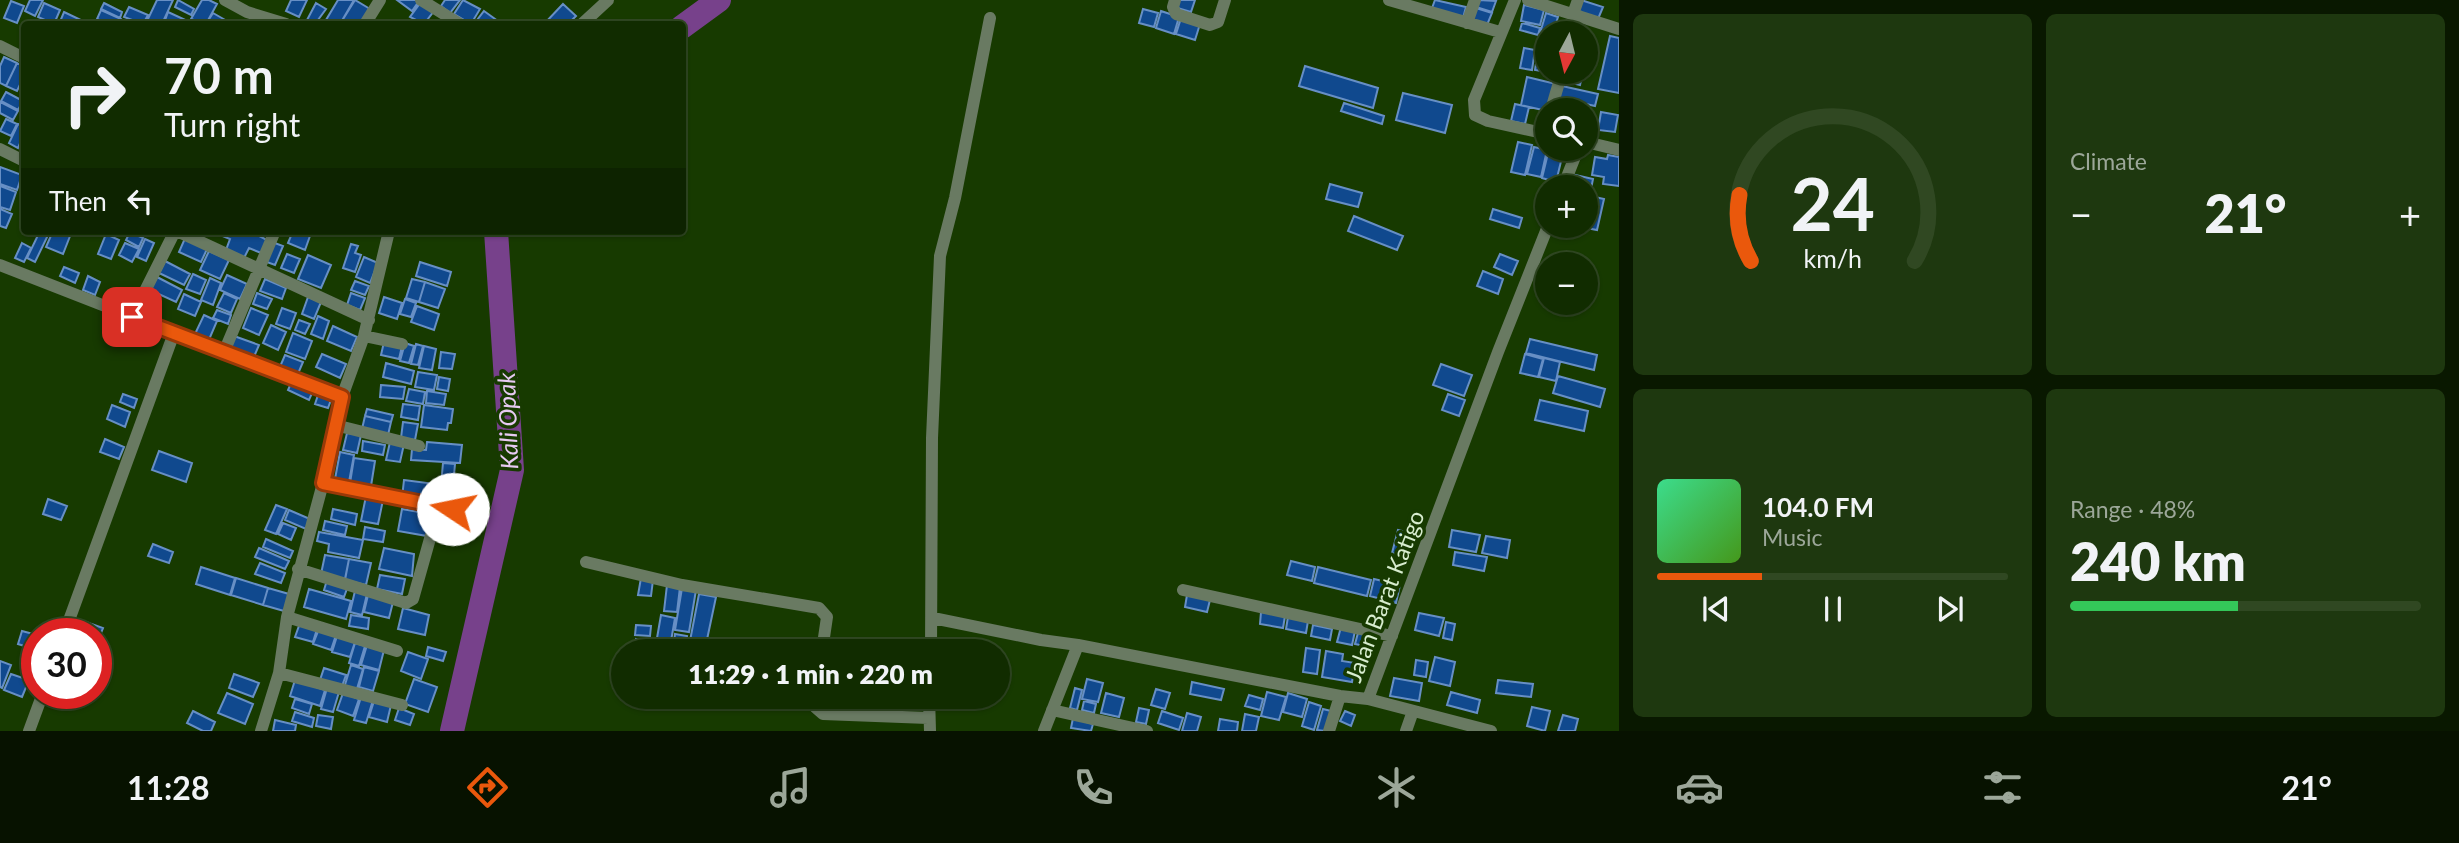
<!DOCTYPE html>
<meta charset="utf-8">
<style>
body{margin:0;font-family:Lato,sans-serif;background:#1e380f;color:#f1f3f6;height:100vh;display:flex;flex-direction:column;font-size:26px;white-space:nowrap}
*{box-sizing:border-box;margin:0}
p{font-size:23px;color:#9ca799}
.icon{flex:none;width:38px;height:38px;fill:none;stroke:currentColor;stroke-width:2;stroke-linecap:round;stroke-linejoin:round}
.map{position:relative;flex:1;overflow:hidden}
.sheet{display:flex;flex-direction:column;gap:14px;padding:14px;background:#091800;width:840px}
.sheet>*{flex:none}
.banner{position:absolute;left:21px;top:21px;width:665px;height:214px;border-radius:7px;box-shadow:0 2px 5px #0004,0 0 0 2px #304822;background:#112c00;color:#f1f3f6;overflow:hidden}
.needle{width:46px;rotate:187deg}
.fabs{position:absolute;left:1535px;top:21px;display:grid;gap:14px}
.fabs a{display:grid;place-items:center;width:63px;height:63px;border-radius:50%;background:#112c00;box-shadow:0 2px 5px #0004,0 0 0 2px #304822;font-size:35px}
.speed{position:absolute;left:21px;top:618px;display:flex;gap:14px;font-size:35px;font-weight:700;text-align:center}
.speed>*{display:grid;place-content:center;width:91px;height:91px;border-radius:50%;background:#112c00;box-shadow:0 2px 5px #0004,0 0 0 2px #304822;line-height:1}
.speed .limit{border:10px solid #d22;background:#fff;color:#111}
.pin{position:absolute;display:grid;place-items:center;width:60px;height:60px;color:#fff;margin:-30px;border-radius:14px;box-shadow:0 4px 10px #0006}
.me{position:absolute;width:77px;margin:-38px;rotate:281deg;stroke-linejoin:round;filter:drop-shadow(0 0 5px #0008)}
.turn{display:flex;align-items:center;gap:24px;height:147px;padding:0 28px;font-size:32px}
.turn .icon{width:91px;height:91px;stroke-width:2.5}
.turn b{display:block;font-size:49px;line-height:60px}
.then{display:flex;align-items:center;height:66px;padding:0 28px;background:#0003;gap:14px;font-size:26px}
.big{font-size:52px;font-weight:800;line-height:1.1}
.sheet .tile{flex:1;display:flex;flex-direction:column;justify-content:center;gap:10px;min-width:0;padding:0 24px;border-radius:10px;background:#1e380f}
.sheet .dial{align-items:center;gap:0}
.dial svg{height:182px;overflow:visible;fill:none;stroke:#304822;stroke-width:7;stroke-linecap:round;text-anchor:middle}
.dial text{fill:#f1f3f6;stroke:none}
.song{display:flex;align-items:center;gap:21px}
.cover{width:84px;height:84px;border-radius:10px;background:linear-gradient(135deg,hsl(150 70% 55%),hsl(100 70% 35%))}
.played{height:7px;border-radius:4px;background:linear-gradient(90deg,#ea580c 30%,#304822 30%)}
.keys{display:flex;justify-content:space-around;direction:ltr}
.heat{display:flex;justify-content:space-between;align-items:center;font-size:38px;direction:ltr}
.charge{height:10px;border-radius:5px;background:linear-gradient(90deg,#34c759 48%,#304822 0)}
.sheet .tiles{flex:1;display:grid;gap:14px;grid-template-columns:repeat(2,1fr)}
.trip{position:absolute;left:611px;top:639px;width:399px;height:70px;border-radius:35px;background:#112c00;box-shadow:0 2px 5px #0004,0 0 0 2px #304822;font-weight:800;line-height:70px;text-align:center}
.tabs{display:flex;height:112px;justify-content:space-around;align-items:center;background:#071200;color:#9ca799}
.tabs .icon{width:49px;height:49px}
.tabs .on{color:#ea580c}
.tabs b{font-size:32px;color:#f1f3f6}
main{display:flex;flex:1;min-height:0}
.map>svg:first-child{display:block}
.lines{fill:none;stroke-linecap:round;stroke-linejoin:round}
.river{stroke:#77418b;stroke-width:24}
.building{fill:#10498e;stroke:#678fc5;stroke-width:2}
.minor{stroke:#697a62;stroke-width:12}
.route-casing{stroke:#983908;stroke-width:18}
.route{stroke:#ea580c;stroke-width:12}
.labels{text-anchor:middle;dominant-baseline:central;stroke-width:7;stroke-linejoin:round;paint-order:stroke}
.street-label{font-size:23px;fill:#d8edcf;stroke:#173a00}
.water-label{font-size:24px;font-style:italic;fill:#e7caf2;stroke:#173a00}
</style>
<main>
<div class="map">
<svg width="1619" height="731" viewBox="0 0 1619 731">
<rect width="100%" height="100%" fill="#173a00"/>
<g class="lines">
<path class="river" d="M682 27 719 0
M452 731 512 470 496 231"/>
</g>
<path class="building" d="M30 0H43L35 16 25 11Z
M157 0H173L162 24H150L146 23Z
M178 0 194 9 191 15 175 7Z
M202 0H209L217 4 206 24 191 19Z
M291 0H307L299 17 286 11Z
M338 0H354L340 24H333L326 20Z
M355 0 370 9 361 24H340Z
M397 0H418L419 1 412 11Z
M445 0H460L450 13 441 6Z
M463 0 480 9 471 24 454 14Z
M1176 0H1195L1191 12 1174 7Z
M1435 0 1466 7 1463 18 1432 8Z
M1479 0 1496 1 1492 12 1476 7Z
M1581 0 1603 7 1598 19 1577 12Z
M11 1 24 6 17 23 4 18Z
M421 2 434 11 424 24 410 17Z
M44 3 60 10 54 24 38 17Z
M104 3 122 12 120 18 101 9Z
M316 3 326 9 315 24 307 20Z
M563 4 576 16 568 24H544Z
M1524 5 1544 10 1540 25 1521 21Z
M129 7 148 15 143 24 124 17Z
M1476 8 1492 13 1487 25 1472 20Z
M1143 9 1158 13 1154 27 1139 23Z
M101 10 121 19 119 24H109L97 19Z
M484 11 502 24H474Z
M1161 11 1179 17 1174 34 1156 28Z
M64 12 83 21 82 24H59Z
M168 12 192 23 191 24 164 23Z
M213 13 227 21 225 24H206Z
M1546 13 1558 17 1553 33H1547V46L1537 43Z
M1181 18 1200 24 1195 40 1176 34Z
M1522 23 1540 28 1538 35 1520 30Z
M1610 36 1619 38V93L1598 89Z
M1524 48 1535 50 1532 70 1520 68Z
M1538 51 1547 52V72H1559V74L1535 70Z
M4 57 17 63 6 86 0 83V66Z
M17 63 24 67V76L17 91 6 86Z
M1305 66 1378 88 1373 108 1299 86Z
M1566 72H1583L1580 85 1564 81Z
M1527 77 1556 84 1547 111 1521 105Z
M1562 86 1598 94 1595 106 1559 98Z
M6 92 23 101 18 110 1 101Z
M1403 93 1452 105 1445 133 1396 120Z
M1567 101 1589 106 1587 116 1586 110H1565Z
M0 102 18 111 13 120 0 113Z
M1344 103 1384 116 1382 124 1341 111Z
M1515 104 1529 107 1525 124 1511 121Z
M1601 112 1618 115 1615 132 1598 130Z
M6 119 17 124 11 136 0 131Z
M18 124 24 127V134L18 148 9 143Z
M1518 142 1532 145 1525 175 1511 172Z
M1534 147 1547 150 1541 177 1527 174Z
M1549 149H1564L1556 182 1542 178Z
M1608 155 1619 157V186L1603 184 1604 177 1592 175 1595 157 1607 159Z
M0 167 22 175 17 190 0 184Z
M1571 174 1593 179 1590 194 1586 193V187H1568Z
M1330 184 1362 193 1358 207 1326 199Z
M0 186 16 192 10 210 0 207Z
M1586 195 1604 199 1597 230 1576 226H1586Z
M0 209 12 214 6 228 0 226Z
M1493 209 1522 218 1519 228 1490 219Z
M1354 216 1403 236 1397 250 1348 231Z
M40 231H50L35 262 27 258Z
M53 231H72L63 254 46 247Z
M222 231H256L255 234 267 240 261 253 249 248 244 258 226 250 230 239 220 235Z
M293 231 311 233 305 250 288 243Z
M130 232 143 238 139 247 126 240Z
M106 234 119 240 111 259 98 254Z
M186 236 208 247 201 262 179 252Z
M145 239 154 243 146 261 137 257Z
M272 242 283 246 275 265 264 261Z
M22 243 31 248 24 262 15 258Z
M125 243 139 249 132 262 119 255Z
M351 244 358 246 355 253 361 255 355 272 343 268Z
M209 251 229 260 220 279 200 270Z
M287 254 300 259 294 273 281 268Z
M1500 254 1518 261 1512 275 1494 267Z
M308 255 331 265 321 288 298 279Z
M364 257 378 263 370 283 356 277Z
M165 261 190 274 184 285 159 273Z
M420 262 451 272 447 286 416 276Z
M64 267 79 273 75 283 60 276Z
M1483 271 1503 279 1498 294 1477 286Z
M193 274 206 280 200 294 186 289Z
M227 275 247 284 240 299 220 290Z
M88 276 100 282 95 295 83 290Z
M157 277 182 290 176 302 150 290Z
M210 278 221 283 213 305 201 300Z
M265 279 286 288 282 299 260 291Z
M412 279 425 282 419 302 406 298Z
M355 281 369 286 365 295 351 290Z
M425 282 445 289 438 308 419 302Z
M224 293 237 299 231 313 217 307Z
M257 293 272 299 267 309 253 304Z
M351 293 365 298 360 310 347 305Z
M184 294 201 302 195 316 178 309Z
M308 297 321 302 314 319 302 314Z
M384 297 402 303 397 319 379 313Z
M405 299 416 303 411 317 400 314Z
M417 306 439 314 434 330 411 322Z
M251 308 268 315 259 335 243 328Z
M282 308 296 313 290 329 276 324Z
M217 310 231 315 228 324 213 318Z
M204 315 217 321 208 342 194 336Z
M318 316 329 321 323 339 311 334Z
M299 320 310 324 305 334 295 330Z
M271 325 286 332 278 350 263 343Z
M333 326 357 337 351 351 327 341Z
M293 333 312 341 305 359 286 352Z
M234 336 259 345 253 359 228 350Z
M1530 339 1597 355 1594 370 1526 353Z
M384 342 402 346 399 359 381 355Z
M405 343 414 346 409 363 400 361Z
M416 344 423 346 418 365 411 364Z
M424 346 436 349 432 370 419 368Z
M441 352 455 354 452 369 439 368Z
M322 354 346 364 340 378 316 367Z
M1525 354 1543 359 1538 377 1520 373Z
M285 355 303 362 297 376 279 369Z
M1544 358 1560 362 1556 381 1539 377Z
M386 363 414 371 411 384 383 377Z
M1441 364 1472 375 1464 396 1433 385Z
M418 372 437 375 434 390 415 387Z
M1558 376 1605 389 1600 407 1553 393Z
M439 377 450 379 448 391 437 389Z
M292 381 313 391 309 400 288 390Z
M381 385 405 387 403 399 380 397Z
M409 389 425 392 423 404 406 401Z
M427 391 446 394 444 405 426 403Z
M319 392 332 397 328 408 315 404Z
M123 394 137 399 134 408 120 402Z
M1448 394 1465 400 1459 416 1442 410Z
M1540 400 1588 411 1584 431 1535 420Z
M403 404 420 406 418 420 401 417Z
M112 405 130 412 125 427 107 419Z
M424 405 453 409 451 423H448L447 430 421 427Z
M367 409 393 415 391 422 365 416Z
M365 416 391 422 388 435 362 429Z
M403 422 418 424 415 440 401 438Z
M347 433 361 435 357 453 343 450Z
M105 439 124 447 119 459 100 452Z
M363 441 385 445 383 455 362 451Z
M390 442 404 444 400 462 386 460Z
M427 442 462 445 460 463 411 460 412 449 426 450Z
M159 451 192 463 186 482 152 470Z
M340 452 354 455 349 482 335 479Z
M354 458 375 461 371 486 350 483Z
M443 463 455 464 452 497 440 496Z
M455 479 469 481 467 494 454 493Z
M404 480 435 484 432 502 402 498Z
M366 496 383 500 378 524 361 521Z
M48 499 67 506 61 520 43 514Z
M276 505 287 509 276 534 265 530Z
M333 509 357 514 355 525 331 519Z
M402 509 430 514 427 536 398 531Z
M289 510 310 519 306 529 285 520Z
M325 521 347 526 345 535 323 530Z
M283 523 296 528 291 540 278 534Z
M365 527 385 531 383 542 363 539Z
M1398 530 1410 533 1405 556 1392 553Z
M1452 530 1480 535 1476 552 1449 547Z
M319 532 363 540 359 558 328 552 329 544 317 541Z
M1486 536 1510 540 1507 558 1482 553Z
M266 539 293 551 290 558 263 547Z
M153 544 173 552 169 563 148 556Z
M259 548 289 561 285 569 255 557Z
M384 548 414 554 412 576 379 569Z
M1455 552 1487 557 1484 571 1453 565Z
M325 555 349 559 345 579 321 574Z
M349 559 371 563 366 585 345 580Z
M1291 561 1315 567 1312 581 1287 575Z
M260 563 285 573 281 583 255 574Z
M201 567 235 578 230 595 196 584Z
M1318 567 1371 580 1367 596 1314 583Z
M380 575 405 579 402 594 377 589Z
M236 578 268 588 263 605 231 595Z
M641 578 653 580 651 596 638 595Z
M1374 579 1400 585 1396 603 1370 596Z
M327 580 348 586 344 597 324 590Z
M667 585 680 587 677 612 664 611Z
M268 588 289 594 284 611 263 605Z
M682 588 696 590 689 632 675 630Z
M309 589 351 601 346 619 304 607Z
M355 591 367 594 362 615 350 612Z
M699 594 716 597 705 649 689 646Z
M368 595 393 602 389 618 364 612Z
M1187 595 1210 600 1207 612 1185 607Z
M403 608 429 615 425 635 398 629Z
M1261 612 1285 616 1283 628 1260 624Z
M1419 613 1444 618 1439 636 1415 630Z
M351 615 369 618 368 629 349 626Z
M661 615 675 618 671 641 657 638Z
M1288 617 1308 621 1306 633 1286 629Z
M86 622 103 628 97 643 96 634H81Z
M1446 622 1455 624 1452 640 1443 638Z
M300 623 317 629 313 642 295 637Z
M636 625 651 626 650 636 635 635Z
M1313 625 1332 629 1330 640 1311 636Z
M1341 627 1355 631 1352 645 1337 642Z
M319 629 336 635 331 650 313 644Z
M22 631 37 635V650L18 644Z
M1358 633 1377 636 1374 648 1355 644Z
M675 634 687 636 685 651H673Z
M337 636 355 642 350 657 332 652Z
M636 639 653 642 652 651H634Z
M656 640 670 643 669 651H654Z
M355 643 365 646 359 666 349 663Z
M367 645 384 650 379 670 361 665Z
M428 647 446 652 443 661 426 656Z
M1306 648 1320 650 1317 674 1303 672Z
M1326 651 1343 654 1342 661 1355 663 1352 682 1322 677Z
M408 652 428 659 421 679 401 671Z
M1435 657 1455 662 1450 686 1429 681Z
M1416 660 1428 662 1426 677 1414 675Z
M0 661 11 665 2 688 0 687Z
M351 665 363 669 356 692 344 688Z
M364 667 379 671 373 691 359 687Z
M324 668 346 675 341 689 319 683Z
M11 674 29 680 22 697 4 690Z
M234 674 259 683 253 697 229 688Z
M1394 678 1422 683 1419 701 1390 696Z
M414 679 437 687 428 712 405 704Z
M1087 679 1103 683 1098 702 1082 699Z
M295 680 325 690 320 706 290 696Z
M1498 680 1533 684 1531 697 1496 693Z
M1192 682 1224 689 1221 700 1190 694Z
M327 688 339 692 333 712 321 709Z
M1075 688 1082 690 1077 710 1070 708Z
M1156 689 1170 693 1165 709 1151 705Z
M1267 692 1286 697 1279 720 1261 716Z
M1451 692 1480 700 1477 713 1447 705Z
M227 693 253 704 245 724 218 713Z
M343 693 359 699 353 716 337 710Z
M1106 693 1124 698 1119 717 1101 713Z
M1288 693 1307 699 1302 717 1283 712Z
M1249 695 1263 699 1260 710 1245 706Z
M361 697 373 700 366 723 354 720Z
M295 699 312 704 309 714 292 708Z
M374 701 391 705 387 722 369 717Z
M1084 701 1096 704 1094 713 1082 710Z
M1309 702 1321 706 1314 730 1302 726Z
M1532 707 1550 711 1545 731 1527 726Z
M399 708 414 714 410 725 395 720Z
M1139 708 1149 710 1146 724 1136 722Z
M1323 709 1331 711 1325 731 1317 730Z
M193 711 215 722 211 731H203L187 723Z
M1162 711 1183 718 1179 730 1158 723Z
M1345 711 1355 715 1351 726 1340 721Z
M295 712 314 718 312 727 292 721Z
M1187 713 1201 717 1197 731H1182Z
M1245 714 1259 717 1256 731H1242Z
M318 715 333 717 331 729 316 726Z
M1563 715 1578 719 1575 731H1558Z
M1073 718 1093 724 1091 731 1071 728Z
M1220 719 1238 722 1237 731H1218Z
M275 720 296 725 295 731H273Z"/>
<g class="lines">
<path class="minor" d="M225 0 247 12 286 24
M421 0 460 24
M1175 0 1173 7 1176 14 1210 25 1218 22 1225 0
M1389 0 1500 32
M1515 0 1474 100 1475 115 1488 121 1547 134
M1528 0 1619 29
M1573 14 1578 0
M1467 23 1475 0
M365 24 380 0
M582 24 608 0
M1574 33 1579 16
M0 46 24 58
M1551 110 1562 72
M1586 142 1619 150
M0 149 24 161
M1563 187 1578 149
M177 231 369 320
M0 265 174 333
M132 317 175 231
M364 336 402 344
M224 352 275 231
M335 425 419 446
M323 483 453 509
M586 562 682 585 819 608 827 617 822 651
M298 569 406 603 413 599 431 535
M1183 590 1392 636
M287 617 397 651
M933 618 1041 640 1078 645
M64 634 174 333 342 397
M931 651 932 438 940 256 955 198 990 18
M279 673 402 705
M816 696 815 707 823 714 928 718
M929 696 930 731
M1368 699 1491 731
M1052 710 1147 731
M29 731 43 693
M261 731 279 673 287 617 323 483 342 397 364 336 389 231
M1044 731 1078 645 1340 696 1368 699 1498 352 1548 226
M1329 731 1340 696
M1406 731 1413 711"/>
</g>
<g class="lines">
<defs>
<path id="route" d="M132 317 342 397 323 483 453 509"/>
</defs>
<use href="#route" class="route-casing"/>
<use href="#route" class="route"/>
</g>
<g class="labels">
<g class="street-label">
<text transform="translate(1384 596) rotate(-69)">Jalan Barat Katigo</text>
</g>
<g class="water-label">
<text transform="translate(507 421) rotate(-92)">Kali Opak</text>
</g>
</g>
</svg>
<div class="fabs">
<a><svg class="needle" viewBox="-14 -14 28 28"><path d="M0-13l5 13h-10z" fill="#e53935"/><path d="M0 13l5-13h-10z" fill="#9ca799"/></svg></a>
<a><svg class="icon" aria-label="search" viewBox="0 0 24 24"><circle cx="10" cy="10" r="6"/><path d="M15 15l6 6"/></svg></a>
<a>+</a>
<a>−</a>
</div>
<div class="speed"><div class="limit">30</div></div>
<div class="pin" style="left:132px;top:317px;background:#d93025"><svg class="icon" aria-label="arrive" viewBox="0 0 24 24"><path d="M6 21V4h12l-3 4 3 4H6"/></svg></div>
<svg class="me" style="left:453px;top:509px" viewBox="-20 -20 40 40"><circle r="19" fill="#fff"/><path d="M0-13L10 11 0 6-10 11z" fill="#ea580c"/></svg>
<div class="trip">11:29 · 1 min · 220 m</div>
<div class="banner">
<div class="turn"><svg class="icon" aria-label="right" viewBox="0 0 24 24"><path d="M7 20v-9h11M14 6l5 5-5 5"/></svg><div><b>70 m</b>Turn right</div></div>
<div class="then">Then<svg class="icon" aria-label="left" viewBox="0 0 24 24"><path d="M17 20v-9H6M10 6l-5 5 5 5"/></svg></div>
</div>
</div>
<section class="sheet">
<div class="tiles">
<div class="tile dial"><svg viewBox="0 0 100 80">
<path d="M14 69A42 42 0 1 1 86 69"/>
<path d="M14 69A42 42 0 0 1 9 40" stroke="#ea580c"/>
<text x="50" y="56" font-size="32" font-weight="700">24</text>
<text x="50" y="72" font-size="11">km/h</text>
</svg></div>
<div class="tile"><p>Climate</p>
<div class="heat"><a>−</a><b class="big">21°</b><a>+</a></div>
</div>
<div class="tile">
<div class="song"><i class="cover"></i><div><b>104.0 FM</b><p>Music</p></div></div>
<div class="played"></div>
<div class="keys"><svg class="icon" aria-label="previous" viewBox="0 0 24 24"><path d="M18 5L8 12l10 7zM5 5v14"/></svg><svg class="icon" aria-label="pause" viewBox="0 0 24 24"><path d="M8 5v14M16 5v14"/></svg><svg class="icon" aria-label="next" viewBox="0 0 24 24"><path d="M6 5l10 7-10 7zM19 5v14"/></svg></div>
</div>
<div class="tile"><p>Range · 48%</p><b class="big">240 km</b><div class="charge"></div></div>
</div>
</section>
</main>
<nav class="tabs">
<b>11:28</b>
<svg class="icon on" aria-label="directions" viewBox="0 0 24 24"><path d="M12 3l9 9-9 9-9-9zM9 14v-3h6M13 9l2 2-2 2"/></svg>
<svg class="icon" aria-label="music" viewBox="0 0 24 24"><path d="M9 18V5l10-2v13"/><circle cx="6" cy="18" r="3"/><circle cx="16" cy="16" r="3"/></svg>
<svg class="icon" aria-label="phone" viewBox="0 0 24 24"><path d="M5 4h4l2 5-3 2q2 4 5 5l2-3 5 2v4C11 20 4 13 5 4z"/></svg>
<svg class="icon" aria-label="climate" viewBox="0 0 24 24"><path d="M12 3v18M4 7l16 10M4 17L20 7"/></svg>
<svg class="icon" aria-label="car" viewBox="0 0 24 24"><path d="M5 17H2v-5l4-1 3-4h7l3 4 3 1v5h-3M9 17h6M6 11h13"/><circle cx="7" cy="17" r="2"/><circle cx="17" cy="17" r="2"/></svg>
<svg class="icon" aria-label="filters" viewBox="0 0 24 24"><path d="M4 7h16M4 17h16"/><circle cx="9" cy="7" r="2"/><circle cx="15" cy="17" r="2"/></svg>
<b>21°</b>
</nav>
